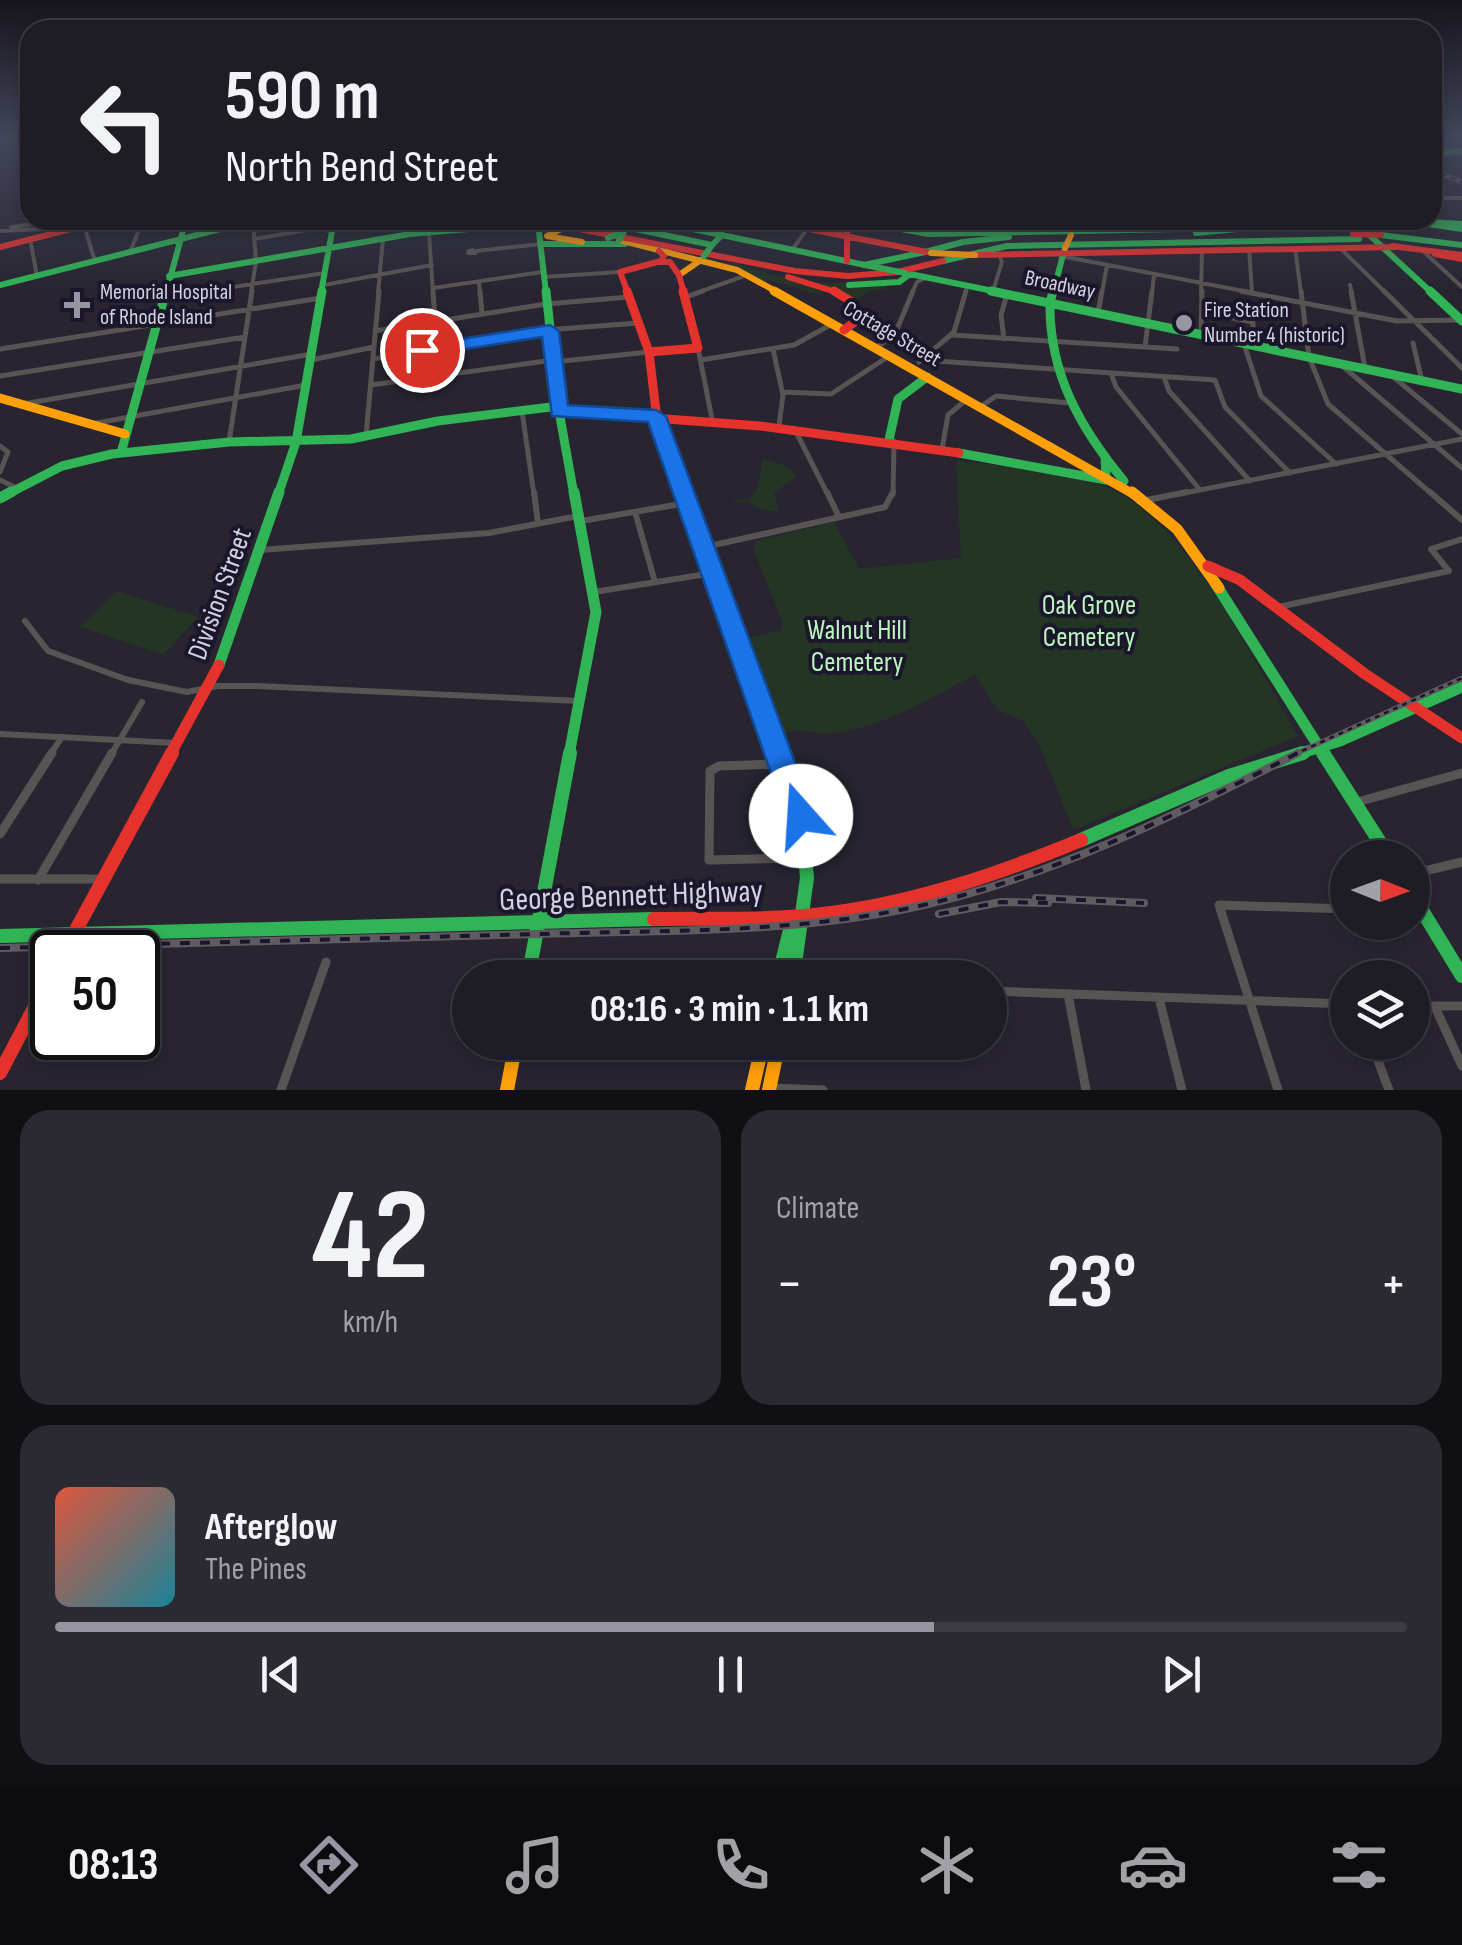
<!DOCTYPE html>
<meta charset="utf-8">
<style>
body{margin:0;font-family:"Sofia Sans Condensed",sans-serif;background:#2b2932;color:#f1f3f6;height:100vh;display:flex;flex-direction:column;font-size:38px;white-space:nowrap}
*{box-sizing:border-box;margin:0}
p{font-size:32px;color:#a1a1a7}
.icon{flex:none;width:55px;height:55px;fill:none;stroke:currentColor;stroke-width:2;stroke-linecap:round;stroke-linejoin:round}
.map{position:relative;height:1090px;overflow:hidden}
.drawer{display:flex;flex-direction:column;gap:20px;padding:20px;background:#100f14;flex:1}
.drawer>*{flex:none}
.top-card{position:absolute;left:20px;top:20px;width:1422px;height:210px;border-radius:30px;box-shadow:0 5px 15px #0003,0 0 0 2px #3c3a42;background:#1e1c25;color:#f1f3f6;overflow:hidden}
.needle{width:65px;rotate:91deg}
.buttons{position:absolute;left:1330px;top:840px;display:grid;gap:20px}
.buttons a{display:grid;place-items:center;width:100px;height:100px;border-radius:50%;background:#1e1c25;box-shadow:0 5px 15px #0003,0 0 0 2px #3c3a42;font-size:50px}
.speed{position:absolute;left:30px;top:930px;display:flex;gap:20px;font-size:50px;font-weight:700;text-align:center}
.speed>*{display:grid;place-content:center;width:130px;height:130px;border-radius:50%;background:#1e1c25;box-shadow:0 5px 15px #0003,0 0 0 2px #3c3a42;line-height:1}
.speed .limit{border:5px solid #111;border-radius:15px;background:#fff;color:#111}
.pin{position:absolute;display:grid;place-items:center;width:85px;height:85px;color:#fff;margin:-42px;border:5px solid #fff;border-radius:50%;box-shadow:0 2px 10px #0007}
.me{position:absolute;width:110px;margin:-55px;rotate:341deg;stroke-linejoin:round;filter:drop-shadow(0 0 8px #0008)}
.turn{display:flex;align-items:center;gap:35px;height:210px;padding:0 40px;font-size:45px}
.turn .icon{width:130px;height:130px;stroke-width:2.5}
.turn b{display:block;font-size:70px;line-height:85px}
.big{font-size:75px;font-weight:700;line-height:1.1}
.drawer .card{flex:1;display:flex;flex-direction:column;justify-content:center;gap:15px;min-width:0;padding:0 35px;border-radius:30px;background:#2b2932}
.drawer .dial{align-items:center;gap:0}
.dial b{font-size:130px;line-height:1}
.song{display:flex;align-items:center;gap:30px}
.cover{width:120px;height:120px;border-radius:15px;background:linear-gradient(135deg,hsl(10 70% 55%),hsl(190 70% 35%))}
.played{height:10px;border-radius:5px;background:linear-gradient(90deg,#9895a3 65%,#3c3a42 65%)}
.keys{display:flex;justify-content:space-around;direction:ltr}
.heat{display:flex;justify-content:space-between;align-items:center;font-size:55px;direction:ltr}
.drawer .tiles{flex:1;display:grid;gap:20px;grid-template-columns:1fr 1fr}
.card:last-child{grid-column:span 2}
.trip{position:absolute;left:452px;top:960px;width:555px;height:100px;border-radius:50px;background:#1e1c25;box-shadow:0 5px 15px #0003,0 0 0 2px #3c3a42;font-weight:700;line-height:100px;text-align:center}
.tabs{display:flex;height:160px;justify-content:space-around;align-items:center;background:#0c0b0f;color:#a1a1a7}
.tabs .icon{width:70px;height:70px}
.tabs .on{color:#9895a3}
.tabs b{font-size:45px;color:#f1f3f6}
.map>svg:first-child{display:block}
.green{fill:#243526}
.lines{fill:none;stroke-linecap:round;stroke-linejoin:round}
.street-far3{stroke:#585453;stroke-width:4}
.street-far2{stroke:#585453;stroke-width:5}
.street-far1{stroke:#585453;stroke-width:6}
.street{stroke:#585453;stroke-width:9}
.fast-far3{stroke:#30b455;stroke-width:6}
.fast-far2{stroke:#30b455;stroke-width:9}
.fast-far1{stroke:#30b455;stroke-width:11}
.fast{stroke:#30b455;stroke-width:14}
.slow-far3{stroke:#ff9f0a;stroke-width:6}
.slow-far2{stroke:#ff9f0a;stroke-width:9}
.slow-far1{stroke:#ff9f0a;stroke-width:11}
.slow{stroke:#ff9f0a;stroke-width:14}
.jam-far3{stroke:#e5322d;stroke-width:6}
.jam-far2{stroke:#e5322d;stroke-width:9}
.jam-far1{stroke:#e5322d;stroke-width:11}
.jam{stroke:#e5322d;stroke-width:14}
.rail-far1-casing{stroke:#5f5c61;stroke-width:5}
.rail-casing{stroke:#5f5c61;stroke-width:8}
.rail-far1{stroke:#1b162c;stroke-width:2.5;stroke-dasharray:5;stroke-linecap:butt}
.rail{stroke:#1b162c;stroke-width:4;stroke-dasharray:10;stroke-linecap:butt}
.fast-bridge{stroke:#30b455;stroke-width:6}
.slow-bridge{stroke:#ff9f0a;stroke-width:6}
.jam-bridge{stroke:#e5322d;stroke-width:6}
.route{fill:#1a73e8;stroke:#114b97;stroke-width:2.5}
.poi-dot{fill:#9895a3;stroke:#1b162c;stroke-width:4}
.labels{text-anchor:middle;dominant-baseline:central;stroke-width:8;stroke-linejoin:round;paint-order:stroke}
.far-street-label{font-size:22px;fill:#d4d1e0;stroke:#1b162c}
.far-poi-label{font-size:22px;fill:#d4d1e0;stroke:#1b162c;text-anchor:start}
.street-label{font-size:28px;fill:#d4d1e0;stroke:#1b162c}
.park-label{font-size:28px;fill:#bcf6be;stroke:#1b162c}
.near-street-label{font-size:32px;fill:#d4d1e0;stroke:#1b162c}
</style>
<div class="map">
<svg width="1462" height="1090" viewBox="0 0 1462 1090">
<rect width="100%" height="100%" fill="#282531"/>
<path class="green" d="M728 262 799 282 885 284 887 290H872L852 302 827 290 820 295 770 280 762 284 722 265Z
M763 459 789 467 796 477 774 493 779 511 759 509 748 501 732 503 736 499 747 500 758 489Z
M956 461C1007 467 1069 467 1115 491 1192 530 1254 663 1298 736L1073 830 1038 742 1023 721 998 710 975 675C931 698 886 726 835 733 815 736 801 726 781 734L746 638 781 630 783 623 754 551 757 541 834 522 859 569 961 558Z
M117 591 198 617 163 655 80 627Z"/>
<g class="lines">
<path class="street-far3" d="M1432 198H1462
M593 220H609
M981 220 988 233
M1176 220 1183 229
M84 226 95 261
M11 227 64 220
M0 231 43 229 92 220
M429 232 433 293
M30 239 37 276
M254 239 366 220
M1295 248 1301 293
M1340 248 1386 293
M1249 249 1252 292
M473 250 475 253H468L469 251Z
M792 250 807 229
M476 251 541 244
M1423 251 1462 287
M130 252 143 220
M1061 256 1254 293
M543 277 620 272
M479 282 480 293
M324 285 432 265
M1350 285 1352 293
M433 288 542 272
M993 291 1002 262 999 255
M194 293 325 273
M251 293 256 262 253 220
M378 293 383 239
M696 293 747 275
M912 293 917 282 925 278
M965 293 967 286
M1102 293 1107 265
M1152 293 1154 274
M1201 293 1202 250"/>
<path class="street-far2" d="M433 291 435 322
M480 291 482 314
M1241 291 1397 321 1461 320
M1301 291 1309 357 1328 404 1433 495
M1351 291 1365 368
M1384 291 1462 368
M686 297 703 291
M164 298 210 291
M1202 312 1253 322V346
M1098 313 1102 291
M375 331 546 304 629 297
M952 335 1177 349
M1201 335 1202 291
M1004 339 1001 315 1007 294
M1413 343 1422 381
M1244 344 1261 396 1336 464
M1145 347 1152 291
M698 348 712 419
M876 348 895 334 913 291
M0 349 321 298
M773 349 783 395 779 426
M373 359 546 330 638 323
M311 360 374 347
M701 360 794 345 832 324
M921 360 1215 380 1225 407 1290 473
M553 362 649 352
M919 362 954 332 966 291
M1340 364 1462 468
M1111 373 1116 387 1200 490
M1391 375 1462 434
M0 376 245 337
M1164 377 1169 391 1250 481
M371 385 553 360
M782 392 831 394 889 356
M23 404 312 354
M980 407 996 396 1070 403
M522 411 534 495
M91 424 306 385
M794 428 828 495
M366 436 379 291
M229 442 252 291
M0 446 8 452 0 472
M942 449 948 415 966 400
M0 480 17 488
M893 495 894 441
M1174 495 1462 439"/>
<path class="street-far1" d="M534 492 538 523
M827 492 839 517
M1430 492 1462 520
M1147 500 1187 492
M635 512 655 582
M581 521 687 503
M705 547 885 507 893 492
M260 550 489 533 578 516
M594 592 713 573
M1278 607 1449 571 1431 549 1462 539
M25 621 48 651 128 680 187 692 218 686H257L579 701
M0 734 176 743
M50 755 62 737
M111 755 142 702"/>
<path class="street" d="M782 764 719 766 710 771 709 860 803 858
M1357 802 1462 773
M0 834 52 753
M1412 874 1462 862
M0 879H104
M38 880 112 753
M990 991 1348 1004
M1068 994 1086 1090
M1159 998 1182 1090
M1412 1006H1462
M1435 1007 1462 1066
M1371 1042 1389 1090
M771 1088 823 1090
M281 1090 326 962
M1278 1090 1219 905 1348 909"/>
<path class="fast-far3" d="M1432 153 1462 151
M650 220 870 266
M852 220 928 234 1230 228
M1430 222 1462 224
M1422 223 1462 229
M626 227 712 245
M1255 227 1422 223
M1365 231 1432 293
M1196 233 1259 227
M1381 235 1462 245
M541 244H625
M712 245 720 237 725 220
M925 252 963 242 1009 237
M943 261 1007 246 1359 239
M864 265 925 252
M905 273 1003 293
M169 276 410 234 538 223 546 293
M0 285 256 220
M849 285 899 282 910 274
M166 293 186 220
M321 293 334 220
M1053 293 1064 251"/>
<path class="fast-far2" d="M546 291 559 411 574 495
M991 291 1462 389
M1430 291 1462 321
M1050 303 1053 291
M1050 303C1049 373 1080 428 1124 481
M889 440 898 399 927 377
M121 453 166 291
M959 453 1106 480
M1105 456 1106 479
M6 495 62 466 112 454 229 442 351 439 438 421 559 406
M278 495 296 442 322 291"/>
<path class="fast-far1" d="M0 498 11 492
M700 539 778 755
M1215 583 1324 755
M219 665 279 492
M569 755 596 612 574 492
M1295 755 1340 741 1462 687"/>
<path class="fast" d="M777 753 802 821 807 878 793 978
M1323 753 1390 858
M1081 840 1229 776 1303 753
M1412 894 1462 976
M0 936 654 919
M528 978 570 753
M778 978 791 926 802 914"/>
<path class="slow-far3" d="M561 229 547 236 582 242
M619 240 737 270 779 293
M679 275 701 260"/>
<path class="slow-far2" d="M774 291 1135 495
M0 398 125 434"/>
<path class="slow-far1" d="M1132 492 1177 529 1219 588"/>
<path class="slow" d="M507 1090 516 1042
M752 1090 763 1042
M769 1090 779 1042"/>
<path class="jam-far3" d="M533 220 795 271 848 276 897 272 943 261
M763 220 927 252
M847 220V261
M1392 246 1462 255
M0 247 106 220
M1435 254 1462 259
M975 255 1395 247
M659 262H670L679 275 684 293
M788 277 839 293
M628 293 620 272 661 261 664 256 659 251"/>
<path class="jam-far2" d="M627 291 649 352 657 420 684 495
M834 291 849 300 861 317 844 330
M649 352 698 348 683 291
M559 411 760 426 959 453"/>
<path class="jam-far1" d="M683 492 700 539
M1208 566 1240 580 1365 674 1462 738
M170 755 219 665"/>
<path class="jam" d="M654 919C713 918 772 921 831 913 917 902 1001 873 1081 840
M64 952 172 753
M0 1073 52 974"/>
<defs>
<path id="rail-far1" d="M1432 170 1462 182
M1293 755 1462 678"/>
<path id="rail" d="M1036 898 1144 903
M939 914 1001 902 1048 903
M0 948C179 943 358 939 537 934 667 930 800 934 928 904 1058 874 1180 813 1298 753"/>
</defs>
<use href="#rail-far1" class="rail-far1-casing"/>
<use href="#rail" class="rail-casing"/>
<use href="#rail-far1" class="rail-far1"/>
<use href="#rail" class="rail"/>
<path class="fast-bridge" d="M608 238 621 232
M619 240 629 223
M704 256 712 245
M870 266 905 273"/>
<path class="slow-bridge" d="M1065 248 1071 235
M931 253 975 255"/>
<path class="jam-bridge" d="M1353 234 1381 235"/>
</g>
<linearGradient id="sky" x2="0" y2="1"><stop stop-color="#16141b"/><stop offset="0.47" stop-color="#42465a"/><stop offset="1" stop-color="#42465a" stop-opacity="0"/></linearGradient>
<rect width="1462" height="289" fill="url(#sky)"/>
<path class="route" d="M550 325 559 331 568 405 656 410 666 416 815 816 811 826 801 830 790 826 786 816 648 422 552 416 542 337 422 356 413 350 422 345Z"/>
<g class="poi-dot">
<path d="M72 290h10v10h10v10h-10v10h-10v-10h-10v-10h10z"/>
<circle cx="1184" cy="323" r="10"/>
</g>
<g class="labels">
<g class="far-street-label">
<text transform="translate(1060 285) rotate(12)">Broadway</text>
<text transform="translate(892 334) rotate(30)">Cottage Street</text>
</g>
<g class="far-poi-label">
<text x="100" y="292">Memorial Hospital<tspan x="100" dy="25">of Rhode Island</tspan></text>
<text x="1204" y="310">Fire Station<tspan x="1204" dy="25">Number 4 (historic)</tspan></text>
</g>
<g class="street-label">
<text transform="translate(220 594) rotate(-70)">Division Street</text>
</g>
<g class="park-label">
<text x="1089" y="605">Oak Grove<tspan x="1089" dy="32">Cemetery</tspan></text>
<text x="857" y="630">Walnut Hill<tspan x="857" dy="32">Cemetery</tspan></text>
</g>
<g class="near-street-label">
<text transform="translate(631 896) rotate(-2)">George Bennett Highway</text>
</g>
</g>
</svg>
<div class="buttons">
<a><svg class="needle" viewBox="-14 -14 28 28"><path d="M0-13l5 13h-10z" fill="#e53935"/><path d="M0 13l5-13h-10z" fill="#a1a1a7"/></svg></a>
<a><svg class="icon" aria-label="layers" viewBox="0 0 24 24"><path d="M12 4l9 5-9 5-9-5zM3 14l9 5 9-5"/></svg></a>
</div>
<div class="speed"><div class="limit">50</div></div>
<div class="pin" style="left:422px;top:350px;background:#d93025"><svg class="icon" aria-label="arrive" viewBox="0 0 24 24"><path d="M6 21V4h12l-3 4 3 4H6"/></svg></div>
<svg class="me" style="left:801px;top:816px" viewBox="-20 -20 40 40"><circle r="19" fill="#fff"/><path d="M0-13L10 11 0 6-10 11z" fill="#1a73e8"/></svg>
<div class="trip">08:16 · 3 min · 1.1 km</div>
<div class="top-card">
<div class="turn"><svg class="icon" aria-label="left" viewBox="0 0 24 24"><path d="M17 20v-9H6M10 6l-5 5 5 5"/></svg><div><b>590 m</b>North Bend Street</div></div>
</div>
</div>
<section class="drawer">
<div class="tiles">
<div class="card dial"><b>42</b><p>km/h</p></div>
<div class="card"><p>Climate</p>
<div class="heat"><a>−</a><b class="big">23°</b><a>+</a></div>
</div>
<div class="card">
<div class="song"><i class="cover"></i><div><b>Afterglow</b><p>The Pines</p></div></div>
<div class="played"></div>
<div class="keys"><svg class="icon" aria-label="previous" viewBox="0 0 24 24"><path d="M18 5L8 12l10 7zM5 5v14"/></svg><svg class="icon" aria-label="pause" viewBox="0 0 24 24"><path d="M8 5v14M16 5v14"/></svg><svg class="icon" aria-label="next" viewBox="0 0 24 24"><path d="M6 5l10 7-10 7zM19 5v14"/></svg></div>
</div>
</div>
</section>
<nav class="tabs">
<b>08:13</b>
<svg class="icon on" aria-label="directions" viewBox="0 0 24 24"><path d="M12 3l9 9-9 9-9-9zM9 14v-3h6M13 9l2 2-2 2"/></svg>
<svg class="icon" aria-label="music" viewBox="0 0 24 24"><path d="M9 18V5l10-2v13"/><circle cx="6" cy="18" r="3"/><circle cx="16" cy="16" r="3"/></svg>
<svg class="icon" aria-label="phone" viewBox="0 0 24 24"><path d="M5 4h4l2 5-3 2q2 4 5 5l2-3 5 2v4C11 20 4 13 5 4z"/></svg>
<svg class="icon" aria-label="climate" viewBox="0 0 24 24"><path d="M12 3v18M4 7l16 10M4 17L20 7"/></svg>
<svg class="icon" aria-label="car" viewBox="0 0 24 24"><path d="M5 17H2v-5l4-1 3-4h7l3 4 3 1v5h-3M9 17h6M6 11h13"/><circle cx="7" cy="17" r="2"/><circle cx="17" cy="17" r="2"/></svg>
<svg class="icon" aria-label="filters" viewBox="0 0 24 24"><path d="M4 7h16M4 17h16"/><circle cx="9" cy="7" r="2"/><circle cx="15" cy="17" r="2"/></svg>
</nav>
